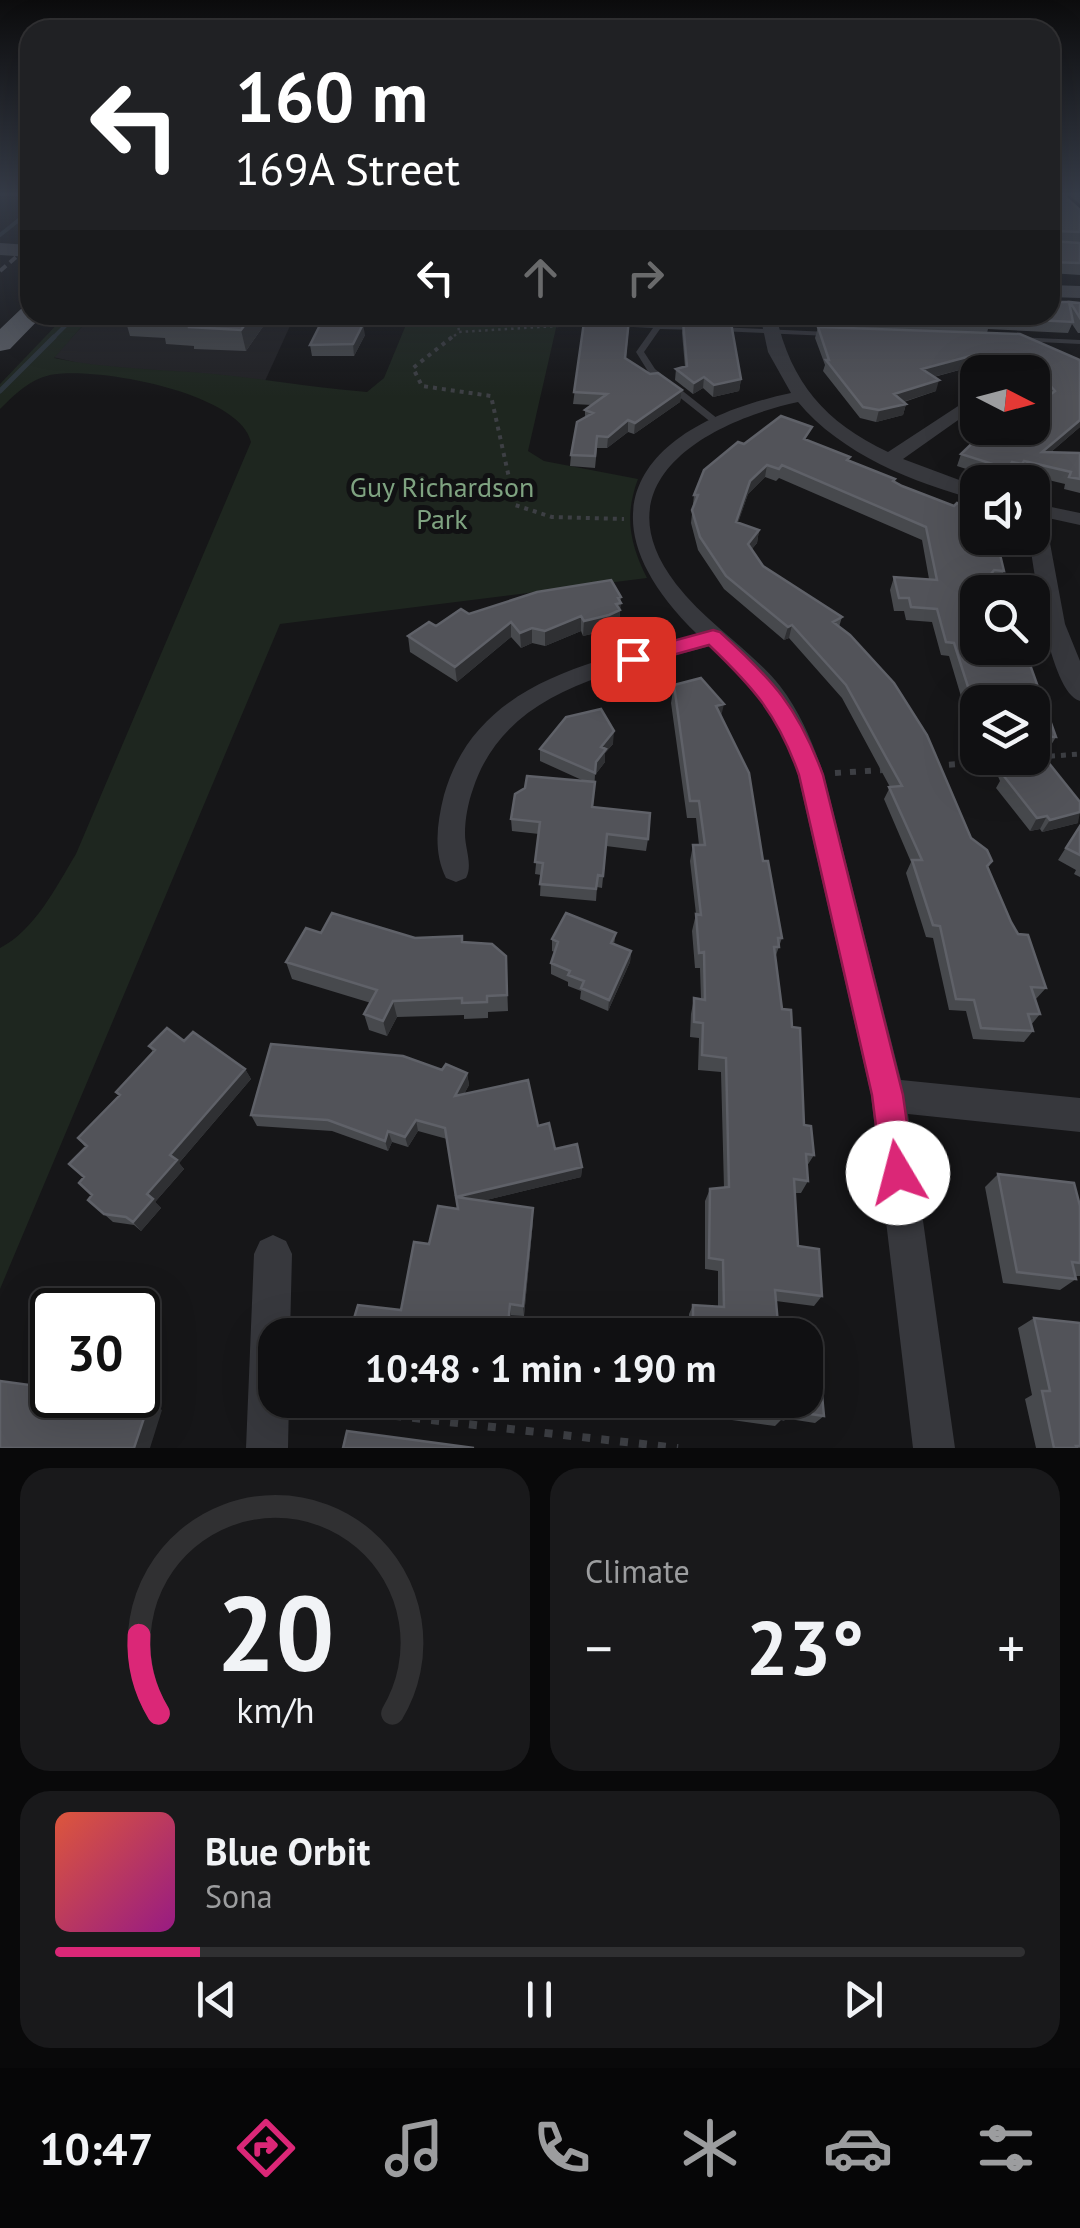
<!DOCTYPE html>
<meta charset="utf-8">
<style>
body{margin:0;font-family:"PT Sans",sans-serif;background:#19191b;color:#f1f3f6;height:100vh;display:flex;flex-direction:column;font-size:38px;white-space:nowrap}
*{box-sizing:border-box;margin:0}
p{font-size:32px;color:#9c9d9f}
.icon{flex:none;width:55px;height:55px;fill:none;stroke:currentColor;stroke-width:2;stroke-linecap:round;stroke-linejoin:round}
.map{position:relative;height:1448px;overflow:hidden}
.details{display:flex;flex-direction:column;gap:20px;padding:20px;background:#09090a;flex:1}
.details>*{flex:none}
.guide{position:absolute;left:20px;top:20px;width:1040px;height:305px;border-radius:30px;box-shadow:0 10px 40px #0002,0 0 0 2px #303032;background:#202124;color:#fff;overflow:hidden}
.needle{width:65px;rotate:96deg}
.tools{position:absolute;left:960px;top:355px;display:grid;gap:20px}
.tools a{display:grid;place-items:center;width:90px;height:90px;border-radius:20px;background:#101012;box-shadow:0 10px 40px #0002,0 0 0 2px #303032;font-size:50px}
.speed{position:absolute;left:30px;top:1288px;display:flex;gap:20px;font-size:50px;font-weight:700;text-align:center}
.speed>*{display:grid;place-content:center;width:130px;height:130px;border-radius:50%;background:#101012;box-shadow:0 10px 40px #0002,0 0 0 2px #303032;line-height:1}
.speed .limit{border:5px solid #111;border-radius:15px;background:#fff;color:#111}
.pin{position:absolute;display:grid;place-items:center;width:85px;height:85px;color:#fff;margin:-42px;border-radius:20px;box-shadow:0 5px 15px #0006}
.me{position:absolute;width:110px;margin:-55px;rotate:352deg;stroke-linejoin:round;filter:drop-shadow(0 0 8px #0008)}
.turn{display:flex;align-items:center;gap:35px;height:210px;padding:0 50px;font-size:45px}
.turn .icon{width:130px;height:130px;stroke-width:2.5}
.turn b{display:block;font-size:70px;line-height:85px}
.lanes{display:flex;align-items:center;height:95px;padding:0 50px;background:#0003;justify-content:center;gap:50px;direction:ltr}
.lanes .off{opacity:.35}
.big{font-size:75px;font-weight:700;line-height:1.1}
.details .widget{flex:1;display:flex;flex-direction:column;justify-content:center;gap:15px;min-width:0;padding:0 35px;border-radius:30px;background:#19191b}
.details .dial{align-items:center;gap:0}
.dial svg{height:260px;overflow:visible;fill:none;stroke:#303032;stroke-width:7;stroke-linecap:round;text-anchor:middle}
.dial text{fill:#f1f3f6;stroke:none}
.song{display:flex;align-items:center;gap:30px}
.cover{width:120px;height:120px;border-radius:15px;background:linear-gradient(135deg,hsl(10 70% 55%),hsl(310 70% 35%))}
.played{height:10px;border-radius:5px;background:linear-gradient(90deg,#db2777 15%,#303032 15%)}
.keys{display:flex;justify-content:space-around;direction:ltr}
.heat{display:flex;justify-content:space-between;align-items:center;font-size:55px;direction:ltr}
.details .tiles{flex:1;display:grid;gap:20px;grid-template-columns:1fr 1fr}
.widget:last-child{grid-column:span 2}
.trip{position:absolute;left:258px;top:1318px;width:565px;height:100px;border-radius:30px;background:#101012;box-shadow:0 10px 40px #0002,0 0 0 2px #303032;font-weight:700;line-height:100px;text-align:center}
.menu{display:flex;height:160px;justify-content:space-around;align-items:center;background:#060607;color:#9c9d9f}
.menu .icon{width:70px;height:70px}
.menu .on{color:#db2777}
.menu b{font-size:45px;color:#f1f3f6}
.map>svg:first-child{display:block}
.built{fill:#222225}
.green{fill:#1e261f}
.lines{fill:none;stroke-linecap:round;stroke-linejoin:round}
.stream-far1{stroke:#2c353c;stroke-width:4}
.stream{stroke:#2c353c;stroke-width:5}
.path-far4{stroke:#3d3f44;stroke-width:2.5;stroke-dasharray:2.5 4;stroke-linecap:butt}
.path-far3{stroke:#3d3f44;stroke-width:4;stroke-dasharray:4 5;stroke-linecap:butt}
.path-far2{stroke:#3d3f44;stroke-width:5;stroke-dasharray:5 6;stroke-linecap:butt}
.path-far1{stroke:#3d3f44;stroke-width:6;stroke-dasharray:6 9;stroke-linecap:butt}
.path{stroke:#3d3f44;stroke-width:8;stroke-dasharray:8 11;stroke-linecap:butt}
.service{fill:#37383d;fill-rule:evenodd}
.minor{fill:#37383d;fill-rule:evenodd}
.secondary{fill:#45474d;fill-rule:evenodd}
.trunk{fill:#5b5e65;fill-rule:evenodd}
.rail{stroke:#4a4c52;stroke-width:4;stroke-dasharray:8 5;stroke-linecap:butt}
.wall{fill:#47494d}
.shaded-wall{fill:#2f3033}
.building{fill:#525359;stroke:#5f6168;stroke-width:2.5}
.route{fill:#db2777;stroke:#8e194d;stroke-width:2.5}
.labels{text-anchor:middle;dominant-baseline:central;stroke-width:10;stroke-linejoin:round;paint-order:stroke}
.far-park-label{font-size:28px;fill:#7fa381;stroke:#111113}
</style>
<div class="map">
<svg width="1080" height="1448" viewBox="0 0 1080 1448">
<rect width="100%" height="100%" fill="#161618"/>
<path class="built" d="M93 315H295L265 381 87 365 53 357Z"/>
<path class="green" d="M66 315H92L54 358C106 369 161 369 214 374 265 379 315 388 367 392L384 378 410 315H559L528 451 544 461 638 479C624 516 630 544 647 578L280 624 0 1289V948C35 930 56 887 76 854L251 442C240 392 94 366 50 375 29 380 15 394 0 409V384Z"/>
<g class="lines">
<path class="stream-far1" d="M0 235 30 211
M51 340 76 315"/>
<path class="stream" d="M0 391 54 337"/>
<path class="path-far4" d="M457 315 459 332
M449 340 459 332 589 324"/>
<path class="path-far3" d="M452 337 413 368 422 386 491 396 515 505 552 517 624 519"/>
<path class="path-far2" d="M1039 757 1080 754"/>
<path class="path-far1" d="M934 766 998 761
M835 773 883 770"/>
<path class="path" d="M299 1412 334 1409 678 1448"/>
<path class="service" d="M611 322 702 326 703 328 699 330 660 329 644 352 655 369 718 419V423H712L649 373 636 352 653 328 614 326H611Z
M716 327 829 332 833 334 829 336 719 331H716Z
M1016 337 1080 340V344L1019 341 1015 339Z"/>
<path class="minor" d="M760 315H776C791 383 825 422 888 452L978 393V406L903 459 978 487V500C914 483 841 454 798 402 710 421 597 481 676 584 706 623 750 649 780 686 801 713 813 744 824 775L901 1080 1080 1098V1132L908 1114 955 1448H913L871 1095 798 775C778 715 755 688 710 646 620 671 506 687 473 789 468 803 465 819 465 834 465 849 473 865 466 878L456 882 446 878C433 852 437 823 444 795 477 679 597 661 697 634 572 512 644 424 791 393L768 352Z
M1032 503 1080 513V525L1048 518 1047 527 1065 624 1080 661V701C1049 692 1034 568 1029 538H1032Z
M273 1235 286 1241 292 1254 290 1335H275V1400H289L288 1448H246L254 1254 260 1241Z"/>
<path class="secondary" d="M0 243 30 245V257L0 255Z
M1050 285 1080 286V298L1050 297Z"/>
<path class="trunk" d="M30 307V315H43L10 349 0 351V329L21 309Z"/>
<path class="rail" d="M0 271 30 245"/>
</g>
<path class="wall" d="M1050 194 1080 210V275L1050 273Z
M1068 194H1080V204Z
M1070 302 1080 303V333H1078L1072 324 1068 333 988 329 987 333 813 326 810 315H1050L1070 305Z
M124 315H271L246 351 194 349V346L166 344 165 338 130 336Z
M585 315H630L626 358 650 374 682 390 680 402 634 434 628 432 607 448H597L595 468 570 466 571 455 585 418V410L592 405 573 404Z
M634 315H730L729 322Z
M683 321 741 379 739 391 713 397 703 388 693 394 675 380 676 369 685 367 682 333Z
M818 327 1020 334 1080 427 1051 452 1080 453V493L1064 489 1065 484 1019 473 1017 476 1008 474 1003 481 957 466 961 454 1032 428 1046 398 1032 382V372H1018L1011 369 974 366 934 377 936 391 904 402 906 404 903 415 876 422 860 418 823 371 825 365 815 338Z
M365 335 354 356H312L310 345Z
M809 441 850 457 849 461 895 479 894 482 1006 539 999 552 1004 571 998 584H994L978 592 1056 737 1048 750H1039L1078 823 1042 832 1040 829 1030 831 996 788 1000 781 990 758H1032V702H978V740H974L949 656 941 655 932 622 906 620 904 611H894L890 590 894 577 929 579 922 540 779 478 776 481 765 477 748 494 738 522 759 530 757 543 752 549 763 566 842 617 839 627 971 838 992 861 988 868 1011 922 1046 988 1035 1000 1040 1014 1031 1025 1033 1031 1024 1042 973 1039 966 1011 949 1010 933 938 926 937 906 873 911 862 884 799 890 787 842 698 789 638 784 640 724 589 698 550 691 523 694 495 744 444Z
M621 597 619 625 608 630 583 636 581 631 545 646 532 643 521 648 511 637 457 682 410 652 408 636 469 614Z
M674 685 721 716 763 861 782 938 775 958 782 1009 792 1027 804 1125 814 1155 807 1166 808 1181 801 1193H795L798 1246 822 1296 814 1306 776 1301 779 1335H689V1314L693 1305 718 1307V1271L705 1269V1201L710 1189 724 1188 721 1072 698 1070 699 1038 690 1037 691 1014 694 998 701 999 700 968H695L692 931 696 914 690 861 693 845H699L696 818H687L671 703Z
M613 744 605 753V762L595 775 593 807 648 839 646 851 606 846 602 888 597 887 596 901 540 896 541 875 535 874 539 834 512 831 511 819 584 781 540 761V749Z
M1080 825V877L1074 874 1076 870 1058 860Z
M321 933 462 942 506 956 508 1011 488 1012V1018L464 1019V1015L397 1017 387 1036 369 1030 364 1014 371 1003 292 979 286 962Z
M616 933 614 944 631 951 630 962 608 1011 580 999 581 991 568 986V982L551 974V963L555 952 552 951V939Z
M184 1041 245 1069 251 1079 179 1163 184 1169 155 1202 161 1208 141 1231 134 1225 113 1222 88 1200 91 1195 84 1177 69 1164 85 1147 78 1138 119 1096 116 1092 153 1052 149 1046Z
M442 1070 467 1073 469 1085 464 1094 538 1126 555 1149 582 1167 581 1177 482 1201 533 1221 524 1316 401 1310 429 1244 458 1209 447 1139 418 1131 408 1147 392 1142 388 1151 332 1131 257 1126 251 1115Z
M998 1174 1080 1206V1276H1076V1279L1060 1290 1003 1283 985 1187Z
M1034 1318 1080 1323V1448H1036L1025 1399 1032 1395 1018 1328Z
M474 1400H501V1403Z
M689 1400H805L824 1416 815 1423 783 1418 775 1426 689 1414Z"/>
<path class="shaded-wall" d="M252 315H271L246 351 241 330Z
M363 324 365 335 354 356 353 344Z
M978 354 974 366 918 381 922 369Z
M704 377 703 388 693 394 694 383Z
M741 379 739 391 713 397 714 385Z
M939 380 936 391 890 406 894 394Z
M682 390 680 402 634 434 635 423Z
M906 404 903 415 876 422 879 410Z
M628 420V432L607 448 608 437Z
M1080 420V427L1037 464 1042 452Z
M767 465 765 477 748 494 734 535 736 522 750 481Z
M759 530 757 543 746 556 748 544Z
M621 597 619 625 608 630 583 636 584 621Z
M581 616V631L545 646V631Z
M511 622V637L457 682 455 667Z
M792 625 789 638 784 640 788 627Z
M532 628V643L521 648 520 633Z
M724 704 720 721 716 706Z
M614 731 613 744 605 753V762L595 775 596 762 601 747Z
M1080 812 1078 823 1042 832 1050 820Z
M1047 816 1040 829 1030 831 1037 818Z
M631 951 630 962 608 1011 609 1000Z
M393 1001 397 1017 387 1036 383 1021Z
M245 1069 251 1079 179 1163 184 1169 155 1202 161 1208 141 1231 133 1222 147 1194 170 1155Z
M467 1073 469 1085 457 1107 455 1096Z
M416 1120 418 1131 408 1147 405 1137Z
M388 1131 392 1142 388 1151 385 1141Z
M582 1167 581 1177 458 1207 456 1197Z
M533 1208V1221L524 1316 523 1306Z
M510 1304 511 1314 509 1335H507Z
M149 1403 162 1410 150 1448H134Z"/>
<path class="building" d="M1050 194H1062L1080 210V232L1054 231 1051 241 1080 243V263L1050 262Z
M1050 302H1069L1073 322 981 317 990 321 823 315H1050Z
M1070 302 1080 303V318Z
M124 315H252L241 330 189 327V324L160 322 164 317Z
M585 315 629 319 625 358 650 374 658 373 682 390 635 423 628 420 608 437 597 436 595 456 571 455 577 422 593 413 585 410 607 394 574 392Z
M322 321 363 324 353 344 310 345Z
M683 321 731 323 741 379 714 385 704 377 694 383 676 369 687 366Z
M818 327 1020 334 1080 360V420L1042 452 1080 453V479L1069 477 1071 472 1024 461 1022 464 1012 462 1008 469 961 454 988 428H1032V408L1055 391 1033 366 1015 358 978 354 922 369 939 380 894 394 906 404 879 410 863 407 826 360H829Z
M781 416 812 427 804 439 850 457 847 460 895 479 893 481 902 486 954 506 957 503 978 510V538H1005L1006 539 996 538 1004 571 994 570 991 574 996 592H978V648H1024L1056 737 1032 736V702H978V718L954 643 946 642 937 609 911 607 909 598H899L894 577 937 580 926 527 782 465 779 469 767 465 750 481 736 522 759 530 748 544 763 566 842 617 833 622 850 635 894 683 927 735 971 838 987 850 992 861 987 866 1011 922 1018 934 1028 935 1046 988 1031 987 1040 1014H1028L1033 1031 981 1028 974 1000 956 999 940 926 933 925 912 860H922L889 787 902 786 846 685 792 625 788 627 726 576 700 537 692 510 698 495H694L704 470 738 442 744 444Z
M611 580 621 597 618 598 621 603 616 604 620 610 609 615 584 621 581 616 545 631 532 628 520 633 511 622 455 667 408 636 429 622 436 626 461 609 469 614 537 592Z
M701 678 724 704 716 706 749 773 763 861H768L782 938H778L779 947H774L782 1009 791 1010 792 1027 800 1028 804 1125 811 1126 814 1155 806 1154 808 1181 794 1179 798 1246 819 1249 822 1296 775 1290 779 1335H693V1305L724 1307 723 1260 709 1258 710 1189 729 1187 726 1058 702 1055 703 1023 694 1022V998L705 1000 704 952 699 953 696 914 701 915 693 845H705L699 801H690L674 685Z
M601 709 614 731 601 747 606 749 596 762 595 773 540 749 566 717Z
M1032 742 1080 802V812L1050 820 1047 816 1037 818 1003 775 1009 774 1002 758H1032Z
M527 776 595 782 592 807 650 813 648 839 607 834 603 876 598 875 596 889 540 884 543 863 535 862 540 822 511 819 515 794 525 788Z
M1080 826V855L1066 848Z
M332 913 415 938 462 936V942L492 944 506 956 507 995 487 996V1002L462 1003V998L393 1001 383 1021 364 1014 377 990 286 962 306 928 321 933Z
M566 913 616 933 611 943 631 951 609 1000 581 988 584 981 568 975 570 971 551 963 558 942 552 939Z
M167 1028 184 1041 193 1032 245 1069 170 1155 177 1160 147 1194 153 1199 133 1222 126 1217 104 1214 88 1200 92 1195 79 1183 84 1177 69 1164 87 1146 78 1138 120 1095 116 1092 155 1050 149 1046Z
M271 1044 403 1056 442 1070 446 1064 467 1073 455 1096 528 1080 538 1126 549 1123 555 1149 577 1144 582 1167 456 1197 445 1128 416 1120 405 1137 388 1131 385 1141 328 1120 251 1115Z
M998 1174 1074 1183 1080 1206V1263L1072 1262 1076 1279 1017 1272Z
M456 1197 533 1208 523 1306 510 1304 507 1335H349L358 1305 401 1310 414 1242 429 1244 438 1206 458 1209Z
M1034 1318 1080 1323V1446H1076L1077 1448H1054L1042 1391H1050Z
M805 1353H818L824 1416 782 1410 783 1419 693 1407V1400H805Z
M0 1381 52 1388V1395H97L149 1403 134 1448H0Z
M347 1431 474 1448H343Z"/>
<linearGradient id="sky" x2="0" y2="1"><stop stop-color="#0c0c0d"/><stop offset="0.49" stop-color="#363c48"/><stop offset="1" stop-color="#363c48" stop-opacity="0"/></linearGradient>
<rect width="1080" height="397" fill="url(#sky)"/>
<path class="route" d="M713 630 720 632C773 680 798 707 823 775L903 1095 914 1173 910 1185 898 1189 887 1185 882 1173 872 1095 799 775C778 715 754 688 709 645L633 666 622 659 625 654Z"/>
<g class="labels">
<g class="far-park-label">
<text x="442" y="486">Guy Richardson<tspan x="442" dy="32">Park</tspan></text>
</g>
</g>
</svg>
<div class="tools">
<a><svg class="needle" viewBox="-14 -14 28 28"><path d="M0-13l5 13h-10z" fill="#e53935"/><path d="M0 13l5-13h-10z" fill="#9c9d9f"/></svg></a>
<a><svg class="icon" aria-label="sound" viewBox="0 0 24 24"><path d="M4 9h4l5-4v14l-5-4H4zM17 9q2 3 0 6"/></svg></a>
<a><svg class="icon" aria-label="search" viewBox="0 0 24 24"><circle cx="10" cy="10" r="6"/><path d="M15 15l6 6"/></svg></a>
<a><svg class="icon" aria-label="layers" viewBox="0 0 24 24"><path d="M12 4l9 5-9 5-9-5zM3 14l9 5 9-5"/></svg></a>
</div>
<div class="speed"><div class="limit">30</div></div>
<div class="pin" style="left:633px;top:659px;background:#d93025"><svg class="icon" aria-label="arrive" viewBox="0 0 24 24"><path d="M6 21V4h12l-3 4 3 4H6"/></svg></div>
<svg class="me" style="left:898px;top:1173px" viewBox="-20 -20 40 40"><circle r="19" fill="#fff"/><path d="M0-13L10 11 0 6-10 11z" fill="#db2777"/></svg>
<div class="trip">10:48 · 1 min · 190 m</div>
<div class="guide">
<div class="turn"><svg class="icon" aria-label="left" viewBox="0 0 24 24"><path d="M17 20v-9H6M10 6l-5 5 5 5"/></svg><div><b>160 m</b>169A Street</div></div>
<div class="lanes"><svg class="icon" aria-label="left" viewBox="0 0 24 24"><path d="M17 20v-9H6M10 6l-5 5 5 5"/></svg><svg class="icon off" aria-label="ahead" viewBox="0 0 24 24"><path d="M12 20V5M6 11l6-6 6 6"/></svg><svg class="icon off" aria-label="right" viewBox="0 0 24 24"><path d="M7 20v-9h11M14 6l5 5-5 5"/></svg></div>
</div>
</div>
<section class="details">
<div class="tiles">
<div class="widget dial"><svg viewBox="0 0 100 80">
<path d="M14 69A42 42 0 1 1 86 69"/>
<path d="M14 69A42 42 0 0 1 8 45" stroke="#db2777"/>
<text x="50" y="56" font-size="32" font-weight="700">20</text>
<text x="50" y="72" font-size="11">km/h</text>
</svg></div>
<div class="widget"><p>Climate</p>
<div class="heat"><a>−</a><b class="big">23°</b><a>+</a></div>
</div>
<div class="widget">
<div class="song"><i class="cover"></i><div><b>Blue Orbit</b><p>Sona</p></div></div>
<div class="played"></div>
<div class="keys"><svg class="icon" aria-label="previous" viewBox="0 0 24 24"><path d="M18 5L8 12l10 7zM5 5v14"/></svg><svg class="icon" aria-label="pause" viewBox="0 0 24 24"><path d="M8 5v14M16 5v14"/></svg><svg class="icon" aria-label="next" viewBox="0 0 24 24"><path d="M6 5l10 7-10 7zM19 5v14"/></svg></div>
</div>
</div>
</section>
<nav class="menu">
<b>10:47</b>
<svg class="icon on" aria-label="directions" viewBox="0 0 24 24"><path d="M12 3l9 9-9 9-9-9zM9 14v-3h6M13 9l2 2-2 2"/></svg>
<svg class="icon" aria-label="music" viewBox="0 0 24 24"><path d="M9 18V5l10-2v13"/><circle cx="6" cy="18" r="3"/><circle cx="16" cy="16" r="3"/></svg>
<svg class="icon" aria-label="phone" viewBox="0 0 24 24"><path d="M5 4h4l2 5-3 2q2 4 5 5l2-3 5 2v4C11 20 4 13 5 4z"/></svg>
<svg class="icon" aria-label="climate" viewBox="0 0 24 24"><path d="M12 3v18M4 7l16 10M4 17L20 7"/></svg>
<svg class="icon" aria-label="car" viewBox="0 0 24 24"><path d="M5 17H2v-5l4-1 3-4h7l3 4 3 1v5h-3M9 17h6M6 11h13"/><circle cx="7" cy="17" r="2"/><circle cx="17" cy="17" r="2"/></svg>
<svg class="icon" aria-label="filters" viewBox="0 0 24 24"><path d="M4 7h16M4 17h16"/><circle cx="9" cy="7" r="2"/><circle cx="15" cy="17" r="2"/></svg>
</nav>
